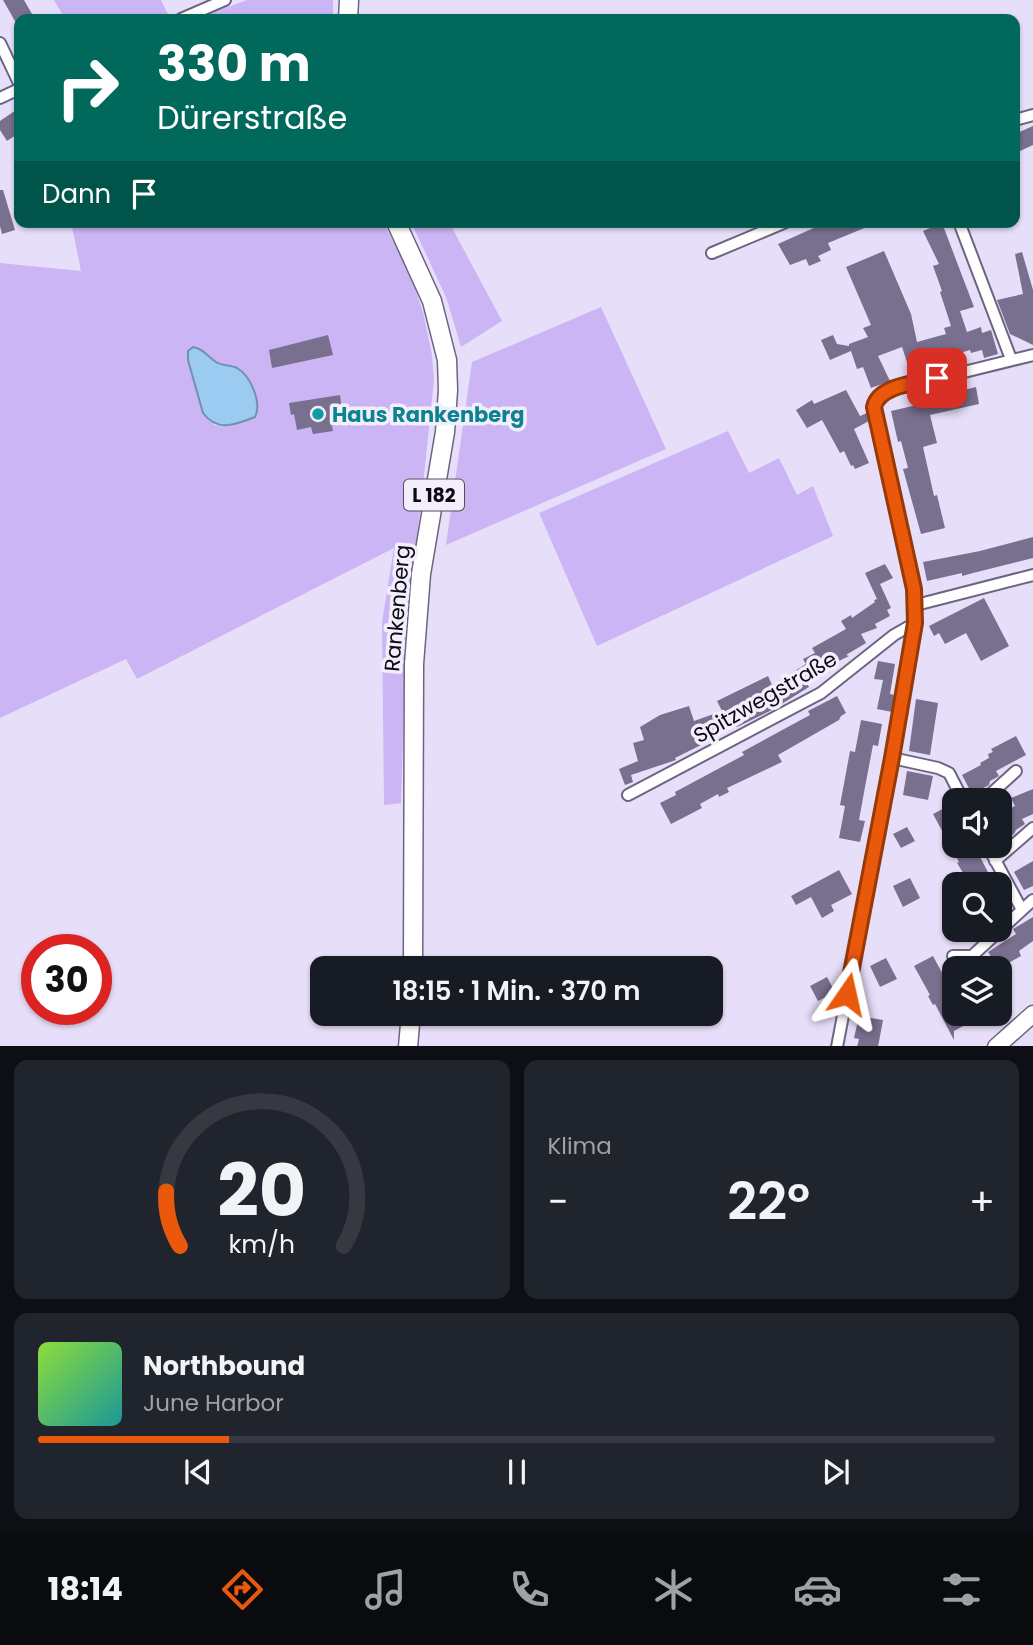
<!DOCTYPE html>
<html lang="de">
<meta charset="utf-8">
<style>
body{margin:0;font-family:Poppins,sans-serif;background:#20242c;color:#f1f3f6;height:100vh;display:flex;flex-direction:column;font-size:26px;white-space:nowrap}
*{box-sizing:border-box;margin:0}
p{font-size:23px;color:#9ea1a6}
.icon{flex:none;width:38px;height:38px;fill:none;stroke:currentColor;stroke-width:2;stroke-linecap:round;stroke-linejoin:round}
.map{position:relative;height:1046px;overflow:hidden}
.details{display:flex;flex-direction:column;gap:14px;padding:14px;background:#0d0f14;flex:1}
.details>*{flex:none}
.guide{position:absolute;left:14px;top:14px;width:1006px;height:214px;border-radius:14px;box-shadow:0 2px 5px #0004;background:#00695c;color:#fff;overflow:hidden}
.tools{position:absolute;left:942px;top:788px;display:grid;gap:14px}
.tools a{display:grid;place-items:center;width:70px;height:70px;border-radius:14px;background:#171b24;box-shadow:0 2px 5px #0004;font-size:35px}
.speed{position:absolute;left:21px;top:934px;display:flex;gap:14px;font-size:35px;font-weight:700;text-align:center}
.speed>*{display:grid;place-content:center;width:91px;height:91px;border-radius:50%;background:#171b24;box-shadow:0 2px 5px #0004;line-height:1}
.speed .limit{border:10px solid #d22;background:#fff;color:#111}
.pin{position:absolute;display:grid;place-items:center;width:60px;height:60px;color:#fff;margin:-30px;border-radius:14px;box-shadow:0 4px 10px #0006}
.me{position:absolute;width:77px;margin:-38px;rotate:11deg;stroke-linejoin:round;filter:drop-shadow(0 0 5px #0008)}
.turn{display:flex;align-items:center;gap:24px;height:147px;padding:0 28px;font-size:32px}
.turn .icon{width:91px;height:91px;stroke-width:2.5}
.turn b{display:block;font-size:49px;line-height:60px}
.then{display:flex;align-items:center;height:66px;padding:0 28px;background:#0003;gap:14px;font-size:26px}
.big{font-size:52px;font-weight:600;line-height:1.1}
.details .card{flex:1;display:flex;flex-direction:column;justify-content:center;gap:10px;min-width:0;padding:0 24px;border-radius:14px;background:#20242c}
.details .dial{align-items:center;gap:0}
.dial svg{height:182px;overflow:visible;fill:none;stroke:#363941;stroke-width:7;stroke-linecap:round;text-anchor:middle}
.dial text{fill:#f1f3f6;stroke:none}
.song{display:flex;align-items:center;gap:21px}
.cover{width:84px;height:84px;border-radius:10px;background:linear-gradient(135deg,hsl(90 70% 55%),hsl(180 70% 35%))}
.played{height:7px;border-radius:4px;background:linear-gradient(90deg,#ea580c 20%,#363941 20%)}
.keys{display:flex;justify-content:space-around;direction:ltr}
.heat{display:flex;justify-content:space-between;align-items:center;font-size:38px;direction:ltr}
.details .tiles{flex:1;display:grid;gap:14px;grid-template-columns:1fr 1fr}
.card:last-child{grid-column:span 2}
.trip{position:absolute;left:310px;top:956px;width:413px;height:70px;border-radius:14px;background:#171b24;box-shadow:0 2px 5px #0004;font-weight:600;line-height:70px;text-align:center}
.menu{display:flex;height:112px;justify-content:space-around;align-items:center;background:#090b0e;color:#9ea1a6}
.menu .icon{width:49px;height:49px}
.menu .on{color:#ea580c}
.menu b{font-size:32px;color:#f1f3f6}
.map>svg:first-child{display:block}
.green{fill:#cbb5f5;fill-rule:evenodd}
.water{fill:#9ccbf2;stroke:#7191af;stroke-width:2}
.building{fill:#796f8e}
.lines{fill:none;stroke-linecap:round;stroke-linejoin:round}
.minor-casing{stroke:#6e6482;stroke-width:14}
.secondary-casing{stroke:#6e6482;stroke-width:19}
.primary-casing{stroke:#6e6482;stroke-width:21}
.minor{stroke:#fff;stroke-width:10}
.secondary{stroke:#fff;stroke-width:16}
.primary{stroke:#fff;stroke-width:18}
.route-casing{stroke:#983908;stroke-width:18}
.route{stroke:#ea580c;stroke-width:12}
.culture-dot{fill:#0f9aa8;stroke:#f3eefc;stroke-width:2.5}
.labels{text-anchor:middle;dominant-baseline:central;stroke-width:7;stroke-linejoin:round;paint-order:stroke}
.shield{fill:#f3eefc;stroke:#524e5a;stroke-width:2}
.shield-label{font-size:19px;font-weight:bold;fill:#0d0914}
.culture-label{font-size:21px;font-weight:bold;fill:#0d838f;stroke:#f3eefc;text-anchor:start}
.street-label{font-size:21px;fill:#0d0914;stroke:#f3eefc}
</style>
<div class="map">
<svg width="1033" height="1047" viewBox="0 0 1033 1047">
<rect width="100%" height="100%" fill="#e7dffa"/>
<path class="green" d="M54 0H161L168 14 157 19H65Z
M247 0H333V19H197Z
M71 222H383L409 271 423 312 432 355 434 380 421 504 407 610 401 803 384 805 382 622 394 548 137 679 126 659 0 718V263L81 271ZM206 352 216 362 225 365 246 421 215 425 203 413 188 360Z
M411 222H449L502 321 461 347 446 297Z
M601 307 666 449 446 545 472 362Z
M728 431 749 473 779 458 797 495 813 486 833 536 597 646 539 513Z"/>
<path class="water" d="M193 347C204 349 207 356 216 362 222 366 231 365 237 368 251 376 262 403 255 417 235 425 217 432 203 413L188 360V351Z"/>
<path class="building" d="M3 0H24L32 14 19 19 16 23Z
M19 108V133L7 141 0 130V121Z
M1033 126V145L1020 151 1015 140V134Z
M0 190H3L15 230 2 234 0 226Z
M827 222H879L828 243 831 250 818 256 821 261 809 266 806 259 790 265 778 244Z
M942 223 974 307 960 311 967 332 981 327 982 333 991 330 998 354 984 358 982 350 971 353 970 350 953 355 955 363 911 374 902 347 878 356 890 381 871 388 863 367 857 369 851 351 830 360 821 340 833 335 837 344 849 346V344L868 337 863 328 871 325 846 267 884 251 911 314 917 342 946 334 944 328 951 326 940 292 942 291 933 266 939 264 923 231Z
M1022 252 1033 290V345L1010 334 997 300 1023 294 1015 254Z
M328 335 333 355 272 368 269 350Z
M976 387 979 404 930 415 937 443 923 447 934 496 937 495 945 528 921 534 903 469 908 468 901 441 898 442 891 411 917 405 915 395 925 393 926 396 948 391V394Z
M846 390 860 416 867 413 869 421 854 429 869 463 855 469 853 465 851 466 844 451 840 453 822 420 807 428 796 410 812 400 814 404Z
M340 395 344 424 332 426 333 431 313 434 311 427 297 430 294 414 291 415 289 403Z
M1033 537V558L973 573 962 576V573L927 581 923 562 980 551Z
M885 564 893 578 880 584 891 608 887 610 890 616 875 624 877 628 861 634 866 643 846 655 849 656 835 663 836 666 805 680 809 687 772 710 737 727 736 726 701 738 703 744 675 758 676 760 631 775 633 782 625 785 619 769 638 761 633 743 644 740 640 727 660 715 689 706 694 721 722 711 717 701 768 676 772 685 806 664 803 659 815 653 812 648 846 629 841 621 851 615 852 618 875 602 874 600 877 599 865 573Z
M984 598 1009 646 981 661 966 633 945 644 939 633 934 636 929 626Z
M878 661 895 664 890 694 895 695 892 712 877 709 883 680 874 679Z
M837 696 846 713 841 716 839 720 778 755 782 762 727 788 729 792 719 797 718 794 700 804 702 808 671 824 660 803 676 795 675 792 744 755 742 752 810 715 808 711Z
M916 699 938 703 930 755 909 751Z
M861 720 882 724 878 746 873 745 865 787 859 820 865 821 860 842 839 838 845 806 840 805 848 762 850 751 855 752Z
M1016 736 1026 755 996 771 999 776 990 781 989 785 972 794 962 775 981 765 980 763 989 758 988 754 993 752 991 749Z
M907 771 933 776 928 800 903 795Z
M1033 789V814L1022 819 1025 824 1016 830 1014 834 999 842V814L1015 806 1011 798Z
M954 803V845H974L994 884H970L957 863 959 862 933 814Z
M907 827 915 841 901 848 893 834Z
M1033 861V886L1024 890 1014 872Z
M839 870 852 894 831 905 834 911 822 918 811 897 796 905 791 896Z
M910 878 920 898 903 907 893 886Z
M1033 917V941L1019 951 1021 956 999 968H973L992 958 988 952 1016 934 1013 929Z
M933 956 954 995V1019L964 1014 969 1023 954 1031V1040L935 1004 933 1005 928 996 930 995 914 966Z
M886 958 897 979 880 987 870 966Z
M827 977 835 992 818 1001 810 986Z
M859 1016 883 1020 878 1047H857L859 1039 854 1038Z"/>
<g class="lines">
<defs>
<path id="minor" d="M181 19 225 0
M0 43 19 83
M0 98 19 89
M1015 120 1033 115
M959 222 1011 359
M712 253 786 222
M916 605 1033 575
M892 758 938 768 949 773 963 800
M628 795 821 693 894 635 915 623
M984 800 1016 771
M987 845 1022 910
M995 861 1033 828
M953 956H972L1033 900
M837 1047 892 758 915 623 914 589 874 407 879 396 887 391 1033 355"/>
<path id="secondary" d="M996 1047 1033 1014"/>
<path id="primary" d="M348 19 349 0
M396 222 432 301 447 360 448 390 445 432 421 574 414 664 413 968
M408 1047 411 1013"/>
</defs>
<use href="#minor" class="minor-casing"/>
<use href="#secondary" class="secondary-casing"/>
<use href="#primary" class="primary-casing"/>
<use href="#minor" class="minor"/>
<use href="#secondary" class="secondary"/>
<use href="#primary" class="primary"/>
</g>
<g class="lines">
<defs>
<path id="route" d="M847 994 892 758 915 623 914 589 874 407C879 385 917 383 937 378"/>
</defs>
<use href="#route" class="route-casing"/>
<use href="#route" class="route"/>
</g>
<circle class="culture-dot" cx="318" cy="414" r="7"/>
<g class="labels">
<rect class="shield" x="404" y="479.5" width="60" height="31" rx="5"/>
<g class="shield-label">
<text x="434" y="495">L 182</text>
</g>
<g class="culture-label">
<text x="332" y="414">Haus Rankenberg</text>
</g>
<g class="street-label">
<text transform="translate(397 608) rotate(-85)">Rankenberg</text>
<text transform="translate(765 697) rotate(-30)">Spitzwegstraße</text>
</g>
</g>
</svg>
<div class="tools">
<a><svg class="icon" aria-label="sound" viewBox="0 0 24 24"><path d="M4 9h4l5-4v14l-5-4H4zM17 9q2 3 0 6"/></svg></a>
<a><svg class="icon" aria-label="search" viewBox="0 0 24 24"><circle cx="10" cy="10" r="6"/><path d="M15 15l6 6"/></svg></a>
<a><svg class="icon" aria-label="layers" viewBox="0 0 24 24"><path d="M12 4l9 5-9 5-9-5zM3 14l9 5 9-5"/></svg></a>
</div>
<div class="speed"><div class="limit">30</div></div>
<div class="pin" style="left:937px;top:378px;background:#d93025"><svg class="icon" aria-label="arrive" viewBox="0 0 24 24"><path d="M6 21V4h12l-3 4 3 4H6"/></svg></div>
<svg class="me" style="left:847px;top:994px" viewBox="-20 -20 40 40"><path d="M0-17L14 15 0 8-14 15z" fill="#ea580c" stroke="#fff" stroke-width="4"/></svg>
<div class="trip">18:15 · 1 Min. · 370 m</div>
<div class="guide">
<div class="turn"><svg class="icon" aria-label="right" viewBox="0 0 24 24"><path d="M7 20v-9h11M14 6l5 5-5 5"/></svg><div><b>330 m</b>Dürerstraße</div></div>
<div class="then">Dann<svg class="icon" aria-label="arrive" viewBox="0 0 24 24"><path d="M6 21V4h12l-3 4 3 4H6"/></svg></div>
</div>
</div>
<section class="details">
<div class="tiles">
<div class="card dial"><svg viewBox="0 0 100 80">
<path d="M14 69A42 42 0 1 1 86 69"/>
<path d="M14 69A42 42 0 0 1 8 45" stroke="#ea580c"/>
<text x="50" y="56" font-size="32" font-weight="700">20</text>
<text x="50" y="72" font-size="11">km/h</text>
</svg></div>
<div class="card"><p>Klima</p>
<div class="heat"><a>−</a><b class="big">22°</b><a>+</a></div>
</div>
<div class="card">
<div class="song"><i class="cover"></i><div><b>Northbound</b><p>June Harbor</p></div></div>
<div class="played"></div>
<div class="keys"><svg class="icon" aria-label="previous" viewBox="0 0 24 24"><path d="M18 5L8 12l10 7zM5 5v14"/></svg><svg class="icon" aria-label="pause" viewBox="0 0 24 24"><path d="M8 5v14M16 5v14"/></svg><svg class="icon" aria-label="next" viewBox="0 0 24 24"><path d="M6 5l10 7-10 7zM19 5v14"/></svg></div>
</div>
</div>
</section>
<nav class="menu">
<b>18:14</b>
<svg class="icon on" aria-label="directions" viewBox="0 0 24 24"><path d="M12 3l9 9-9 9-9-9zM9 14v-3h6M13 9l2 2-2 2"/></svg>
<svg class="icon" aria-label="music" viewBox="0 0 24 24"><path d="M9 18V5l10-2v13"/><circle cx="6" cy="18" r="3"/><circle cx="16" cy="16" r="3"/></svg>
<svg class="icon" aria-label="phone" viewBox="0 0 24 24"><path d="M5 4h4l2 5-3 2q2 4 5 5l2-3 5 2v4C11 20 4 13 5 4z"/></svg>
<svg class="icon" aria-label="climate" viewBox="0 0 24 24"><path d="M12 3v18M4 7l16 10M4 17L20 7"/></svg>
<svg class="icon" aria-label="car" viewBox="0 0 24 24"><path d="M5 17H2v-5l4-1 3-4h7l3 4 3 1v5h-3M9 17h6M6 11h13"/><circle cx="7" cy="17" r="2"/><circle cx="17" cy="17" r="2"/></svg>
<svg class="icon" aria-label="filters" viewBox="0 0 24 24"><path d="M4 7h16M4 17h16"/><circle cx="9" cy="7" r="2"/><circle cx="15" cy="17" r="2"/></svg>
</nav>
